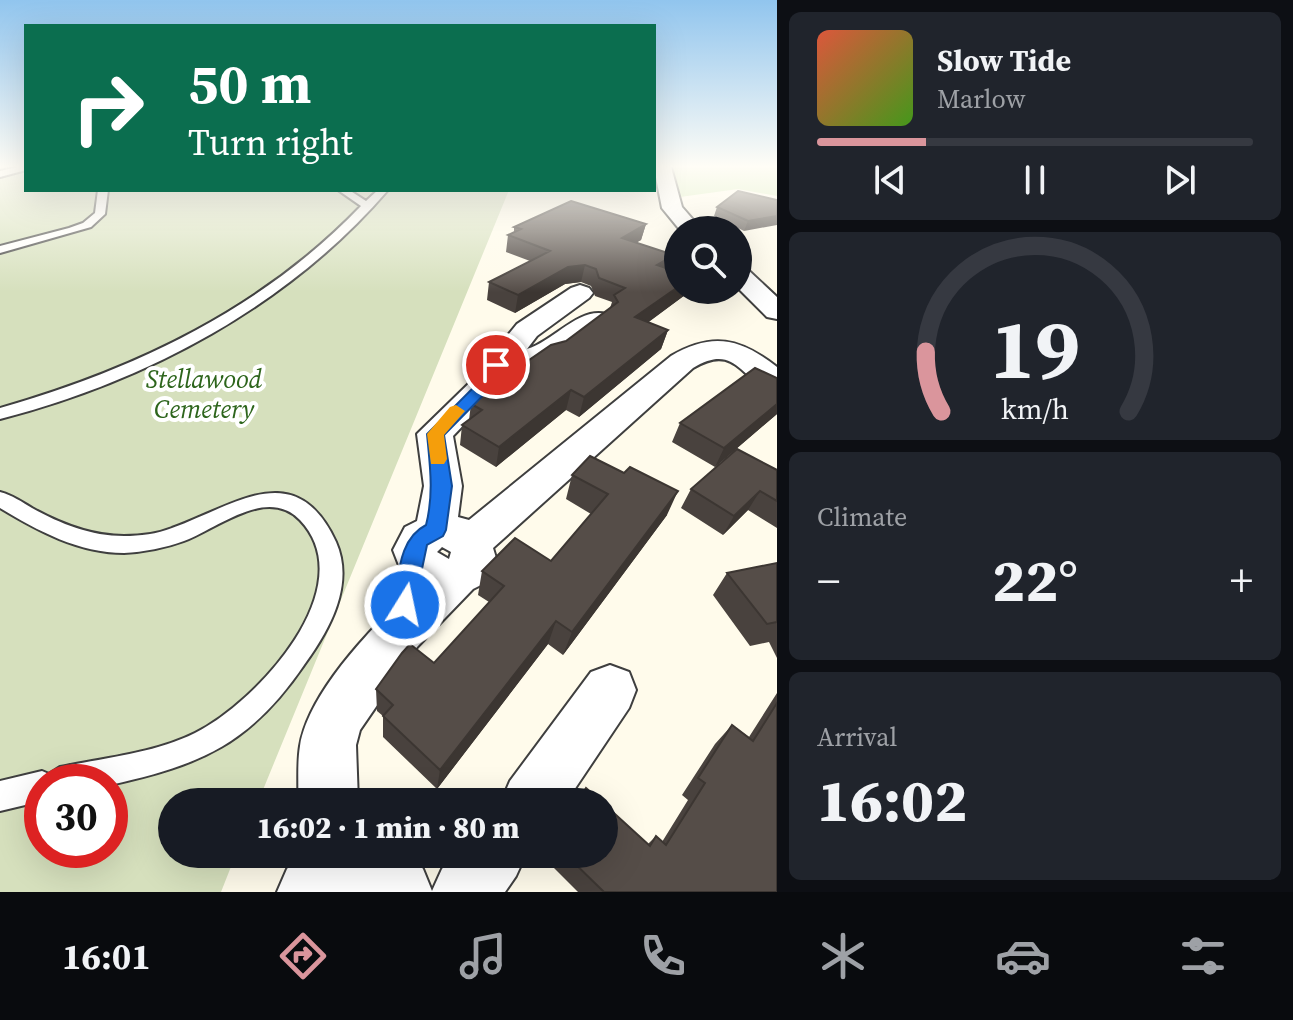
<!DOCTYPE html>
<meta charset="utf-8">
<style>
body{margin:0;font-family:"Source Serif 4",serif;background:#20242c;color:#f1f3f6;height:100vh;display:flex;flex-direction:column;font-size:30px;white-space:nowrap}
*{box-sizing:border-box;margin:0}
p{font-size:26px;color:#9ea1a6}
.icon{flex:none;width:44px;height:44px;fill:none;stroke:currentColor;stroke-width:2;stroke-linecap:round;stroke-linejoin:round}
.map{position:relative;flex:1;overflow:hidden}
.side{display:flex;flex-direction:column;gap:12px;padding:12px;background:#0d0f14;width:516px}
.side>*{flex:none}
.hud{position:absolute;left:24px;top:24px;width:632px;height:168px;border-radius:0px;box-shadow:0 8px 32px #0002;background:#0b6e4f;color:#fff;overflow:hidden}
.buttons{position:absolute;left:664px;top:216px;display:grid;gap:16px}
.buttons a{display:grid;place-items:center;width:88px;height:88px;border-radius:50%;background:#171b24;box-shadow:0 8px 32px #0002;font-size:40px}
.speed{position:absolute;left:24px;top:764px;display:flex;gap:16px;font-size:40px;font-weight:700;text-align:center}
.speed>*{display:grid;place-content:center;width:104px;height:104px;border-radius:50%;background:#171b24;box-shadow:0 8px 32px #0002;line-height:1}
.speed .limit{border:12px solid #d22;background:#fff;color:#111}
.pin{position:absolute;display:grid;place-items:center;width:68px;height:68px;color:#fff;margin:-34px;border:4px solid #fff;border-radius:50%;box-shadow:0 2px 8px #0007}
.me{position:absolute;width:88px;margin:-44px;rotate:10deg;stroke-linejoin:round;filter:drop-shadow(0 0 6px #0008)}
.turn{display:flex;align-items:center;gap:28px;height:168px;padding:0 32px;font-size:36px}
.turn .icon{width:104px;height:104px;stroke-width:2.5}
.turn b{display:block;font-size:56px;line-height:68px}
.big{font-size:60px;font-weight:800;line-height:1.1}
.side .card{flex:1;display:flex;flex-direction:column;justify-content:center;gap:12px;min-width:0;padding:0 28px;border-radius:12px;background:#20242c}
.side .dial{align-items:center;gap:0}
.dial svg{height:208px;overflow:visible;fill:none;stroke:#363941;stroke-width:7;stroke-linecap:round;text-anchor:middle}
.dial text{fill:#f1f3f6;stroke:none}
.song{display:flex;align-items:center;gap:24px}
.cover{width:96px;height:96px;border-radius:12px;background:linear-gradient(135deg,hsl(10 70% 55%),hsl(100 70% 35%))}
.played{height:8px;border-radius:4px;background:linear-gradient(90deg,#da959c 25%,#363941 25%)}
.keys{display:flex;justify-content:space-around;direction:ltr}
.heat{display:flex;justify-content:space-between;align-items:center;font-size:44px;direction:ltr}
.trip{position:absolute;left:158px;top:788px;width:460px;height:80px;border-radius:40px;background:#171b24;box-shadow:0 8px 32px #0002;font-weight:800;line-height:80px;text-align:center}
.menu{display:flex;height:128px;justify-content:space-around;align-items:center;background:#090b0e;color:#9ea1a6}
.menu .icon{width:56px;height:56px}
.menu .on{color:#da959c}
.menu b{font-size:36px;color:#f1f3f6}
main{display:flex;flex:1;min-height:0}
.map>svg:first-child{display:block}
.green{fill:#d2eab5}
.cemetery{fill:#d6e0bd;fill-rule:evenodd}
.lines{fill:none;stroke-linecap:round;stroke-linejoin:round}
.service-casing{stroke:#3f3f3f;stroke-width:4}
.minor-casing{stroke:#3f3f3f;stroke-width:4}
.service{fill:#fff;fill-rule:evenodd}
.minor{fill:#fff;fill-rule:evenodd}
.wall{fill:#49423e}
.shaded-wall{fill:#3c3632}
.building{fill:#554d48;stroke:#3c3632;stroke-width:2}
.route{fill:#1a73e8;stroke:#114b97;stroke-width:2}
.slow{fill:#f59e0b}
.labels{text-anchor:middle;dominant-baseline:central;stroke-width:8;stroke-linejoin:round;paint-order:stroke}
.park-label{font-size:26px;font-style:italic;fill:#2d651c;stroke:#fff}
</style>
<main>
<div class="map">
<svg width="777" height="892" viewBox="0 0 777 892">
<rect width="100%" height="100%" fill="#fffbeb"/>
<path class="green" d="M671 167H777V196L738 189 680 197Z"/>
<path class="cemetery" d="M0 167H26V190H509L258 802H172V854H236L221 892H0ZM42 782H110V850H42Z"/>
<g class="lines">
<defs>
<path id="service" d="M17 167H26V170L0 177V171Z
M98 190H108L105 214 91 227 0 253V246L69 228 83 223 95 213Z
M338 190H349L366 201 378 190H388C288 306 147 381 0 419V408C136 369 262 309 361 206Z
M0 492C12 495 22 502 32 508 61 524 91 536 124 536 140 536 157 534 172 528 234 506 296 455 336 542 355 585 329 631 304 665 250 744 201 765 110 785V782H42V801L0 811V781L42 771 49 774 60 767C104 758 155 753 195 733 256 703 364 587 300 520 267 486 218 528 184 541 165 548 144 552 124 553 79 553 38 531 0 508Z"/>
<path id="minor" d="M654 167H671L682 207 702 230H680L662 208Z
M738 267 747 269 777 297V319L767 317 738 288Z
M580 285 589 288 593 293 589 298 537 336 527 349C553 342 578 307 606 314L610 320 560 358 518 368 453 436 462 486 458 517 469 520 671 356C712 332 740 338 777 367V393C740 383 738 341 693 368L493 548 496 558 481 585 473 589 417 647 360 730 356 745 358 802H298C299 784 297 764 300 746 309 691 376 623 416 586L402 573 393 550 405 527 417 521 424 486 417 434 492 361 508 360 500 357 495 351 517 324 571 288ZM442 547 451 552 449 559 437 552Z
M610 665 629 672 636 690 629 708 566 802H501L510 781 591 672Z
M299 854H412L423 869 432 891 442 869 454 854H526L516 876 505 892H277L287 869Z"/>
</defs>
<use href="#service" class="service-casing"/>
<use href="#minor" class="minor-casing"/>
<use href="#service" class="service"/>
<use href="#minor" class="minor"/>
</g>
<path class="wall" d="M777 200 744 231 714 216 717 207Z
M646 224 641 240 637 242 669 269 678 290H687L685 295 648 322 668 330 661 349 579 417 566 410 496 467 460 445 462 425 469 420 471 404 566 341 610 308 612 302 595 296 591 286 581 282 565 284 515 313 487 300 489 282 530 261 506 252 508 235 514 233V227Z
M777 378V414L715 467 672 442 680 423Z
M777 470V528L748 510 723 535 681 508 691 489Z
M572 475 667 515 563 655 548 644 437 789 383 737V716L377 711 376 689 434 663 489 602 478 595 482 571 551 561 591 514 566 499Z
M777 563V658L769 642 750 646 713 595 727 573Z
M777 693V892H578L541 855 604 854 648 844 656 836 662 842 688 800 682 795 715 744 732 725 749 737Z"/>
<path class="shaded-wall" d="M777 216V225L744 231 748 221Z
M646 224 641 240 617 254 622 238Z
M674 255 669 272 657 265Z
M585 265 581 282 565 284 515 313 518 295 568 267Z
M678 287V290H687L685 295 630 336 635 317Z
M668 330 661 349 579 417 584 397Z
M571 390 566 410 496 467 499 447Z
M777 404V414L715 467 724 448Z
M678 491 667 515 563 655 572 632Z
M760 491 748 510 723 535 734 516Z
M556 621 548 644 437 789 440 770Z"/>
<path class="building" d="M738 191 777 200V216L748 221 717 207Z
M571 201 646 224 622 238 674 255 657 265 678 272V287L635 317 668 330 584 397 571 390 499 447 462 425 482 410 471 404 484 391 551 345 566 341 618 302 614 295 625 288 599 278 596 269 585 265 568 267 518 295 489 282 550 251 508 235 521 229 514 227Z
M755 368 777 378V404L724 448 680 423Z
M737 449 777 470V501L760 491 734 516 691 489Z
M590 456 624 473 630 467 678 491 572 632 556 621 440 770 383 716 393 705 376 689 402 653 410 644 434 663 504 586 482 571 515 538 551 561 608 494 572 475Z
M777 563V622L767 624 727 573Z
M777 703V892H604L565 854H604V804L650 846 656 836 666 845 705 783 698 778 732 725 753 741Z
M586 788 602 802H577Z"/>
<linearGradient id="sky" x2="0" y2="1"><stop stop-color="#91c5ee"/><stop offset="0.57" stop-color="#fffdf6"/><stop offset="1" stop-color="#fffdf6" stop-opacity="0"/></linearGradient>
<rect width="777" height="292" fill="url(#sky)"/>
<path class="route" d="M496 361 510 368 444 435 452 486 446 530 443 536 427 545 413 612 405 615 396 612 393 605C399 577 398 539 426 525 434 494 430 466 427 434L492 369 488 365Z"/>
<path class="slow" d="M456 405 465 411 444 435 447 459 444 464H431L427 434 450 407Z"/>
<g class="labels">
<g class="park-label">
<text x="204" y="379">Stellawood<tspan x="204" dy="30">Cemetery</tspan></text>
</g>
</g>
</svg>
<div class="buttons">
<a><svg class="icon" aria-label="search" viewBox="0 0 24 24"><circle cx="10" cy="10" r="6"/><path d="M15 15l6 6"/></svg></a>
</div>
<div class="speed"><div class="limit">30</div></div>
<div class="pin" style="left:496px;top:365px;background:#d93025"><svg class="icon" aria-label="arrive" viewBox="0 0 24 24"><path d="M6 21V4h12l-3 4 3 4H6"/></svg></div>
<svg class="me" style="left:405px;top:605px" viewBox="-20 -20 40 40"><circle r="17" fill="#1a73e8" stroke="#fff" stroke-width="3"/><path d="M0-11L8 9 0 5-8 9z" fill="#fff"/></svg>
<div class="trip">16:02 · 1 min · 80 m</div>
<div class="hud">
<div class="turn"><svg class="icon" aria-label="right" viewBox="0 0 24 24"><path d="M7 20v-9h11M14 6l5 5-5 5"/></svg><div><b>50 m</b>Turn right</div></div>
</div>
</div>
<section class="side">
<div class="card">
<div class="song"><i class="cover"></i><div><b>Slow Tide</b><p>Marlow</p></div></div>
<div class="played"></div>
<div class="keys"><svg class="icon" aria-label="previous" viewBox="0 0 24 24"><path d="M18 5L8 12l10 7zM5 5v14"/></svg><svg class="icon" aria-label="pause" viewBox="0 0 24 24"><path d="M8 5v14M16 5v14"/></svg><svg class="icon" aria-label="next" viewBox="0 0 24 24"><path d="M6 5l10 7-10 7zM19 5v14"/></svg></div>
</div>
<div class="card dial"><svg viewBox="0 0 100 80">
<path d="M14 69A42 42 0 1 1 86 69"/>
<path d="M14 69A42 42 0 0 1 8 46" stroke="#da959c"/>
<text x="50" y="56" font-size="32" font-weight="700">19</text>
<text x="50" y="72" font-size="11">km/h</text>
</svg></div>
<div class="card"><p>Climate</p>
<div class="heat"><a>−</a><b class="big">22°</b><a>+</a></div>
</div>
<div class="card"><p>Arrival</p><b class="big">16:02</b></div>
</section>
</main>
<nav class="menu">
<b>16:01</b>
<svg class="icon on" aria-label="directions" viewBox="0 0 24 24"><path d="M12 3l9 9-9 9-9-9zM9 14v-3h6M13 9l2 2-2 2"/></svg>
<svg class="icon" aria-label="music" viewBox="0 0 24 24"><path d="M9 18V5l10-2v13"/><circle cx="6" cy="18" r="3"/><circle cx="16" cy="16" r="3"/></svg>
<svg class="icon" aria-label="phone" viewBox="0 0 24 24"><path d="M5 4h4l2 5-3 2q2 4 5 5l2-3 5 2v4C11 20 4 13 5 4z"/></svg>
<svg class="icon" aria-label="climate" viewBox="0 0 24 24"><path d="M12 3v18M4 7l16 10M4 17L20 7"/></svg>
<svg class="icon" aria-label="car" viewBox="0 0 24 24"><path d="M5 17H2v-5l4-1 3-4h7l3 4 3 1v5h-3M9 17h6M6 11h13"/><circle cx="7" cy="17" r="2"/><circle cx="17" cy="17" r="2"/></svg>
<svg class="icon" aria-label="filters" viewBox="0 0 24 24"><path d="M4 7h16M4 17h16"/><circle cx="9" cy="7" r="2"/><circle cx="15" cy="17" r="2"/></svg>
</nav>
